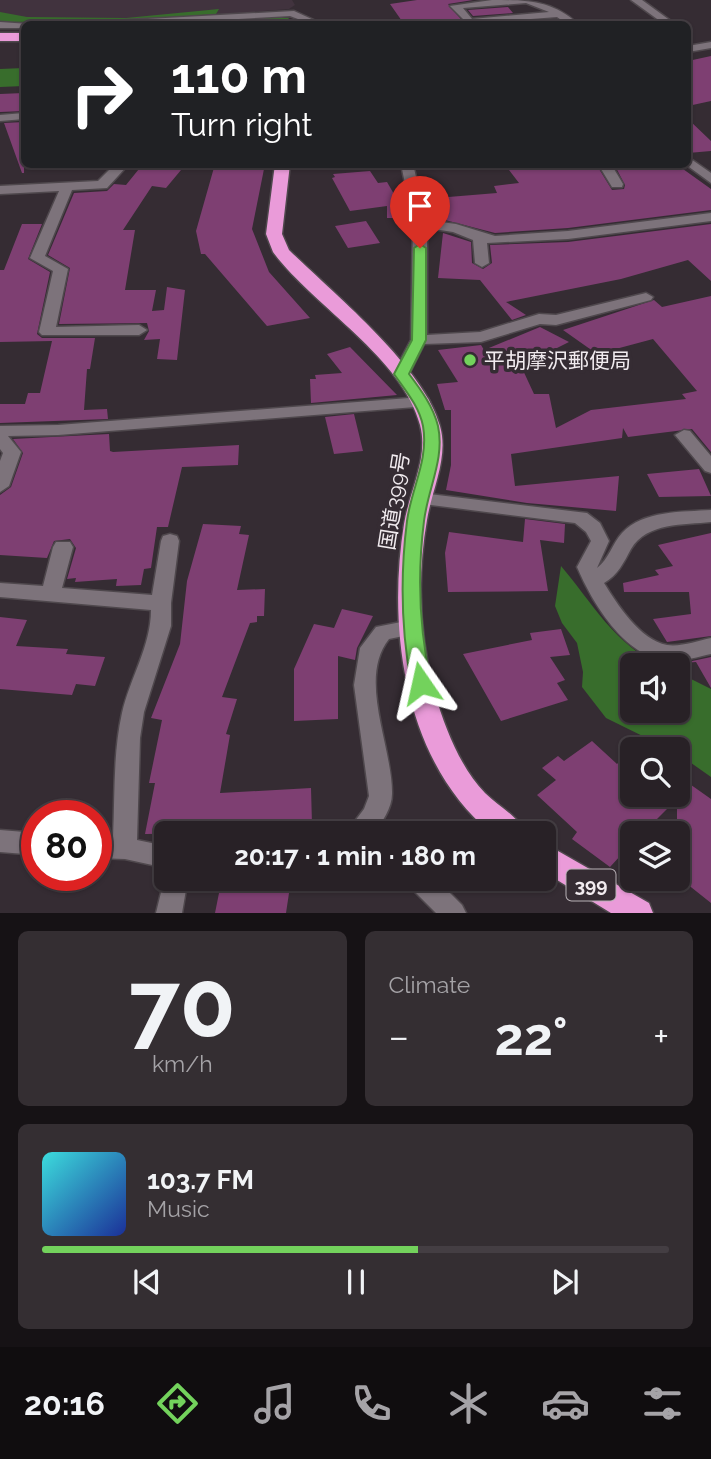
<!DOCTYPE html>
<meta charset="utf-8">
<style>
body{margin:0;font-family:Raleway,"Noto Sans JP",sans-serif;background:#342e32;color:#f1f3f6;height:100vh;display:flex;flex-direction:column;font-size:26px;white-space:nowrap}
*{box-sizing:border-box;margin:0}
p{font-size:23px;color:#a5a3a7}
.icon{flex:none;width:38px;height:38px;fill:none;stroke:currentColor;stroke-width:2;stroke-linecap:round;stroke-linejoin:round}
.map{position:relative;height:913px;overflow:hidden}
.details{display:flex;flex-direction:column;gap:18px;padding:18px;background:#161215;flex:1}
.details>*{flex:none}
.hud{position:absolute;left:21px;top:21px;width:670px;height:147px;border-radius:10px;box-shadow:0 2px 5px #0004,0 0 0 2px #443e43;background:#202124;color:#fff;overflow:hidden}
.tools{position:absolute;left:620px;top:653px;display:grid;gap:14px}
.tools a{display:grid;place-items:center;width:70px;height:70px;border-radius:10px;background:#282126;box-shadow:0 2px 5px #0004,0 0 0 2px #443e43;font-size:35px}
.speed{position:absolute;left:21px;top:800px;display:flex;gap:14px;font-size:35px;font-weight:700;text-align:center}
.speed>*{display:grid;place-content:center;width:91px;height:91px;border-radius:50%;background:#282126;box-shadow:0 2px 5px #0004,0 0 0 2px #443e43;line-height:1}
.speed .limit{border:10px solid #d22;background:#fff;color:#111}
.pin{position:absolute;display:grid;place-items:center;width:60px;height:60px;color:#fff;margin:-72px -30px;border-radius:50% 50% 50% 0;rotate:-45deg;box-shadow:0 0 7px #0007}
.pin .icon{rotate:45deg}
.me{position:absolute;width:77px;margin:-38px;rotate:349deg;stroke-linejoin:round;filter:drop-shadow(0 0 5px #0008)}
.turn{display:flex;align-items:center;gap:24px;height:147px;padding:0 35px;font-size:32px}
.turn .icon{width:91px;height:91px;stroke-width:2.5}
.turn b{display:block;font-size:49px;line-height:60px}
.big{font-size:52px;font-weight:700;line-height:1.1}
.details .tile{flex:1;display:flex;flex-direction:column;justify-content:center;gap:10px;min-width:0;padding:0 24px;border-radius:10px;background:#342e32}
.details .dial{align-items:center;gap:0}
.dial b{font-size:91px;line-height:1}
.song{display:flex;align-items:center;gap:21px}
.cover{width:84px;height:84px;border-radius:10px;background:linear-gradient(135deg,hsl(180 70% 55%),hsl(230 70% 35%))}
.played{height:7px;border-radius:4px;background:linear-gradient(90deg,#73d25c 60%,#443e43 60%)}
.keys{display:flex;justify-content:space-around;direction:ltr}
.heat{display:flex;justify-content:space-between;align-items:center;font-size:38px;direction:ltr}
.details .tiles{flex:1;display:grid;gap:18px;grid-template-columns:1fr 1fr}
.tile:last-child{grid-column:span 2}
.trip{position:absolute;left:154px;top:821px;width:402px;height:70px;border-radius:10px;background:#282126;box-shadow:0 2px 5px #0004,0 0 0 2px #443e43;font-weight:700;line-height:70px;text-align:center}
.tab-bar{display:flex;height:112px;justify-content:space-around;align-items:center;background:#100d0f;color:#a5a3a7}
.tab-bar .icon{width:49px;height:49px}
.tab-bar .current{color:#73d25c}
.tab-bar b{font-size:32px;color:#f1f3f6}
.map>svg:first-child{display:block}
.built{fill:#41333e}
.forest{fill:#386d2c}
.building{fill:#7e3f72}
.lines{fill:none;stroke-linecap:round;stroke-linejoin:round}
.street-casing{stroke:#4f484d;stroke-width:3}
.highway-casing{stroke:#4f484d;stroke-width:3}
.street{fill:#7d737b;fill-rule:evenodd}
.highway{fill:#ea9bd9;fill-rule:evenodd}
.route{fill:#73d25c;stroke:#4b883c;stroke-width:2}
.poi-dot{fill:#73d25c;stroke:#352c33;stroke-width:2.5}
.labels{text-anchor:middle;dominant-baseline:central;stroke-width:7;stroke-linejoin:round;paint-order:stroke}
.shield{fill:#352c33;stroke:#b9b2b7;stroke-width:2}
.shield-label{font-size:19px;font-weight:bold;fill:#f1ebef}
.poi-label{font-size:21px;fill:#f1ebef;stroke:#352c33;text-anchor:start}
.street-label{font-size:21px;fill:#f1ebef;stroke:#352c33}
</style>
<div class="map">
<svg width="711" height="913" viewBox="0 0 711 913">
<rect width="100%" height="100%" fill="#352c33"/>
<path class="built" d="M0 0H292L295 5 289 9 113 23 0 24Z"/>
<path class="forest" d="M219 9 216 14 117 21 0 22V12L27 17 126 18Z
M268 17 288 18 297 24H194Z
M24 68V86L0 87V69Z
M561 566C591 601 616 647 661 665H632V710H677V672L711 689V777L677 753V749H669L606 718 582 687 583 672 577 643 562 623 555 606Z"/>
<path class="building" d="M417 0H473L448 4 465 24H404L390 4Z
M508 7 513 13 473 16 468 10Z
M711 56V101L688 106V61Z
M24 93V111L0 112V94Z
M688 119 711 141V151L688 153Z
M24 122V173H22L4 123Z
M143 164H186L166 188 152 186 123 230H135L125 290H156L152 311 164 310 167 287 185 290 177 360 157 359 160 339 144 340 149 331 147 323 59 324 70 268 48 255 74 193 107 191 114 184 126 185Z
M215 164H265L252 229 269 272 310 318 267 326 205 254H201L196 231Z
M528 164H596L612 190 624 189 625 185 614 164H642L643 168 676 164 711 189V210L568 228 495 233 445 220V217H428L424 199 497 193 494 186 519 183 509 170 531 168Z
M370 171 378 183 387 182 398 201 406 200 409 218H387V206L350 211 332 178 335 177 333 174Z
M366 221 380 243 348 248 335 226Z
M22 224H42L28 259 50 272 37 334 42 338H95L90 369H87L84 410 107 409 108 419 0 423V404H25L28 393H40L52 341 0 342V270H4Z
M711 224V281L688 260 621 279 506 302 526 315 512 320 480 280 438 278 443 233 471 242 472 263 483 269 492 263 490 245 568 242Z
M711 296V452L692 429 628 437 623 428 622 438 511 454 515 486 619 476 616 511 527 503 446 490 451 465V410H445L437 384 458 382 438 350 481 345 484 350 540 327 569 342 521 366 534 394H549L556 428 591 410 686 399 682 394 697 391 653 339 597 354 563 330 654 300 662 307Z
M350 347 397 395 311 403 310 379H316L315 375 342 373 327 354Z
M354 414 363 451 334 454 325 417Z
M109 434 110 451 113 452 239 445 238 465 182 467 168 527H157L151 568 144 569 141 585 116 586 117 579 75 582 76 578 67 579 76 548 70 539 54 541 47 558 0 555V495L11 487 23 453 13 439Z
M699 469 711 496 659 497 647 474Z
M525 519 565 524 564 543 540 540 548 591 448 592 445 553 449 532 523 542Z
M203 524 241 526 239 534 249 535 237 590 265 589 264 616H257V622L250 623 222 697 237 699 226 734 230 735 220 793 311 788 312 824 221 829 220 833 145 834 155 783H149L162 720 151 718 180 644 187 581Z
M711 533V636L667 642 653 619 691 614 689 592H624L623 583 659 575 655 570 673 566 658 545Z
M342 609 373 616 357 648 355 660 338 656V719L294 721V669L314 624 334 628Z
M0 617 27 620 16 646 68 649 66 654 105 657 95 686 76 684 72 695 0 689Z
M561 629 570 655 550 657 565 680 557 683 568 700 501 721 463 654 532 640 530 633Z
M711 657V688L696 662 683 663Z
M592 741 617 764 632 749V794H677V775L711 799V903L677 876V799L645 831 632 833V843L610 867 572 839 577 832 537 795 556 780 542 768 558 756 564 761Z
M222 878 291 880 286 913H215Z"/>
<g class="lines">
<defs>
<path id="street" d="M492 0C526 0 552 0 578 24H567L557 17 468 24 450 6ZM526 3 549 12 472 19 463 8Z
M631 0H642L675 24H664Z
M294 11 316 21 311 24 290 16 152 24H106L111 21Z
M0 22 29 24H24V28H0Z
M711 42V48L688 52V46Z
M24 113V119L0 121V115Z
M688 157 711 173V183L685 164H688Z
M115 164H129L107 188 72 190 45 256 68 269 56 327 139 325 147 330 139 335H42L39 332 53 271 30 258 59 191 0 194V186L98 181Z
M401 164H413L426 220 456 224 495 236 568 231 711 213V221L568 239 487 243 489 263 482 267 475 263 473 240 453 232 427 228V335L480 332 539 314 556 315 646 293 653 297 651 300 556 325 540 324 481 342 424 344 409 374 401 379 393 374 411 340 413 223Z
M598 164H611L623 184 622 187H612Z
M422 397 428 398 430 402 428 406 58 435 8 436 21 452 9 486 0 492V461L3 453 0 449V426L58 425Z
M684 430 690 431 711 456V473L705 471 675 435Z
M421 493 587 513 600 523 609 541 597 568C609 559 612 544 622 533 643 510 683 512 711 510V522C684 525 647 522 631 549 624 562 618 575 604 583 617 604 640 640 667 645 681 647 697 641 711 638V654C697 657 682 662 668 661 624 657 592 602 577 567L591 541 586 532 575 523 415 503 412 499Z
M170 534 177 536 179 541 171 603V626L144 712 140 738 137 840 166 846V868L125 859 96 858V836L113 837C115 796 113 753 122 713 130 678 151 646 151 610L0 597V583L43 586 53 547 56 542H70L73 547 62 588 152 595 161 541 163 536Z
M411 620 418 623 421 628 418 633 389 639C357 679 393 748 392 794 392 808 382 823 373 833H346L364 809 369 796 354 685 360 648 376 627Z
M0 830 37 833V855L0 852Z
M166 872V878H188L182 913H156Z
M406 878H435L462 905 466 913H436L409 886Z"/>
<path id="highway" d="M0 33H24V41H0Z
M275 164H290L282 234 289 250C332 292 425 368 440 426 449 457 432 489 427 520 417 577 419 637 435 694 445 728 460 767 485 793 498 806 518 816 526 833H491C404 761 387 629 404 524 409 492 429 458 420 425 403 358 312 305 273 252L266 234Z
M544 843 649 903 653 913H611L544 872Z"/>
</defs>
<use href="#street" class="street-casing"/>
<use href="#highway" class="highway-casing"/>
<use href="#street" class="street"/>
<use href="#highway" class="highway"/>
</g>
<path class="route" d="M420 244 426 248V340L409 374C421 390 433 406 438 426 445 459 428 488 424 521 417 576 419 628 431 683L428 688H414L411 683C401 628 400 576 407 521 411 489 429 460 423 426 419 406 405 390 394 374L412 340 414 248Z"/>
<circle class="poi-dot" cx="470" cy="360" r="7"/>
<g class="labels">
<rect class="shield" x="566.5" y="869.5" width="49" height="31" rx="5"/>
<g class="shield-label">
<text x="591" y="885">399</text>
</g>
<g class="poi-label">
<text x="484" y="360">平胡摩沢郵便局</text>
</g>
<g class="street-label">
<text transform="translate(394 501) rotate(-81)">国道399号</text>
</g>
</g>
</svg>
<div class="tools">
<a><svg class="icon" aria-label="sound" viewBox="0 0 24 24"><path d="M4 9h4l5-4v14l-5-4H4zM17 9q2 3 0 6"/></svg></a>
<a><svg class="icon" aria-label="search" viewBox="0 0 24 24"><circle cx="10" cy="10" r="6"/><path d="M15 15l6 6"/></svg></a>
<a><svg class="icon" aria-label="layers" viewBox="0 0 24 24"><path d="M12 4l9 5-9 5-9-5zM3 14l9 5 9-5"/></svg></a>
</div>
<div class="speed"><div class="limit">80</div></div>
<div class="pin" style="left:420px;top:248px;background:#d93025"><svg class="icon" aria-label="arrive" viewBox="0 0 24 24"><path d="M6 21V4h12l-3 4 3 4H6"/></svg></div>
<svg class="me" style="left:421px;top:683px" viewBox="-20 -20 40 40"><path d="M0-17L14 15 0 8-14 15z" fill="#73d25c" stroke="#fff" stroke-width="4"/></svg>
<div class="trip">20:17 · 1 min · 180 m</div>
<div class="hud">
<div class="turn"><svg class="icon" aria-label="right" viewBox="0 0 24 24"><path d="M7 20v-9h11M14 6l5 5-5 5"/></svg><div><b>110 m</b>Turn right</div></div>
</div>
</div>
<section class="details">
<div class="tiles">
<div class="tile dial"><b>70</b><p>km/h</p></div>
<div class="tile"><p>Climate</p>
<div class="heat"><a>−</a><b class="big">22°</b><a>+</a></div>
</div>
<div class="tile">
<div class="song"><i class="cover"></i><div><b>103.7 FM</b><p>Music</p></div></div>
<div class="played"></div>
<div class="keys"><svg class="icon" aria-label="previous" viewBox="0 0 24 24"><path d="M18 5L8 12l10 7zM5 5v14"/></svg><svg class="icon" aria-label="pause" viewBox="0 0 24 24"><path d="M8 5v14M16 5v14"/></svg><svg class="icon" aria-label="next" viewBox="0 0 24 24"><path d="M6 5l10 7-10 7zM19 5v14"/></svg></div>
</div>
</div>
</section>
<nav class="tab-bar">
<b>20:16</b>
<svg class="icon current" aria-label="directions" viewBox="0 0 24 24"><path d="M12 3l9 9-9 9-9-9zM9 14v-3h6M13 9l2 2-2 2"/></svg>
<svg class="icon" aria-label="music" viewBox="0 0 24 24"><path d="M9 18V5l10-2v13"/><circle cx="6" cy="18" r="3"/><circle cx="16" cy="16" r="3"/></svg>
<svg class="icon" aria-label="phone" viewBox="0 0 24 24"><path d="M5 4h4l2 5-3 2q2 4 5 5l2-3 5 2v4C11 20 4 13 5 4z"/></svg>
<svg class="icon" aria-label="climate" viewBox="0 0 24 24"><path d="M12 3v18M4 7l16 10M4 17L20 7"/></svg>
<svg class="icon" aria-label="car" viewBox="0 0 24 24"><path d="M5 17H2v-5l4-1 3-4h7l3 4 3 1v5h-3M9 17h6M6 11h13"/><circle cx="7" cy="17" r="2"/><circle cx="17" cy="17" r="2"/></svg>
<svg class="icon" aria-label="filters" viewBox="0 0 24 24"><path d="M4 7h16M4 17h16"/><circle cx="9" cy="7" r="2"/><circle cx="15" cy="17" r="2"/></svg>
</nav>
